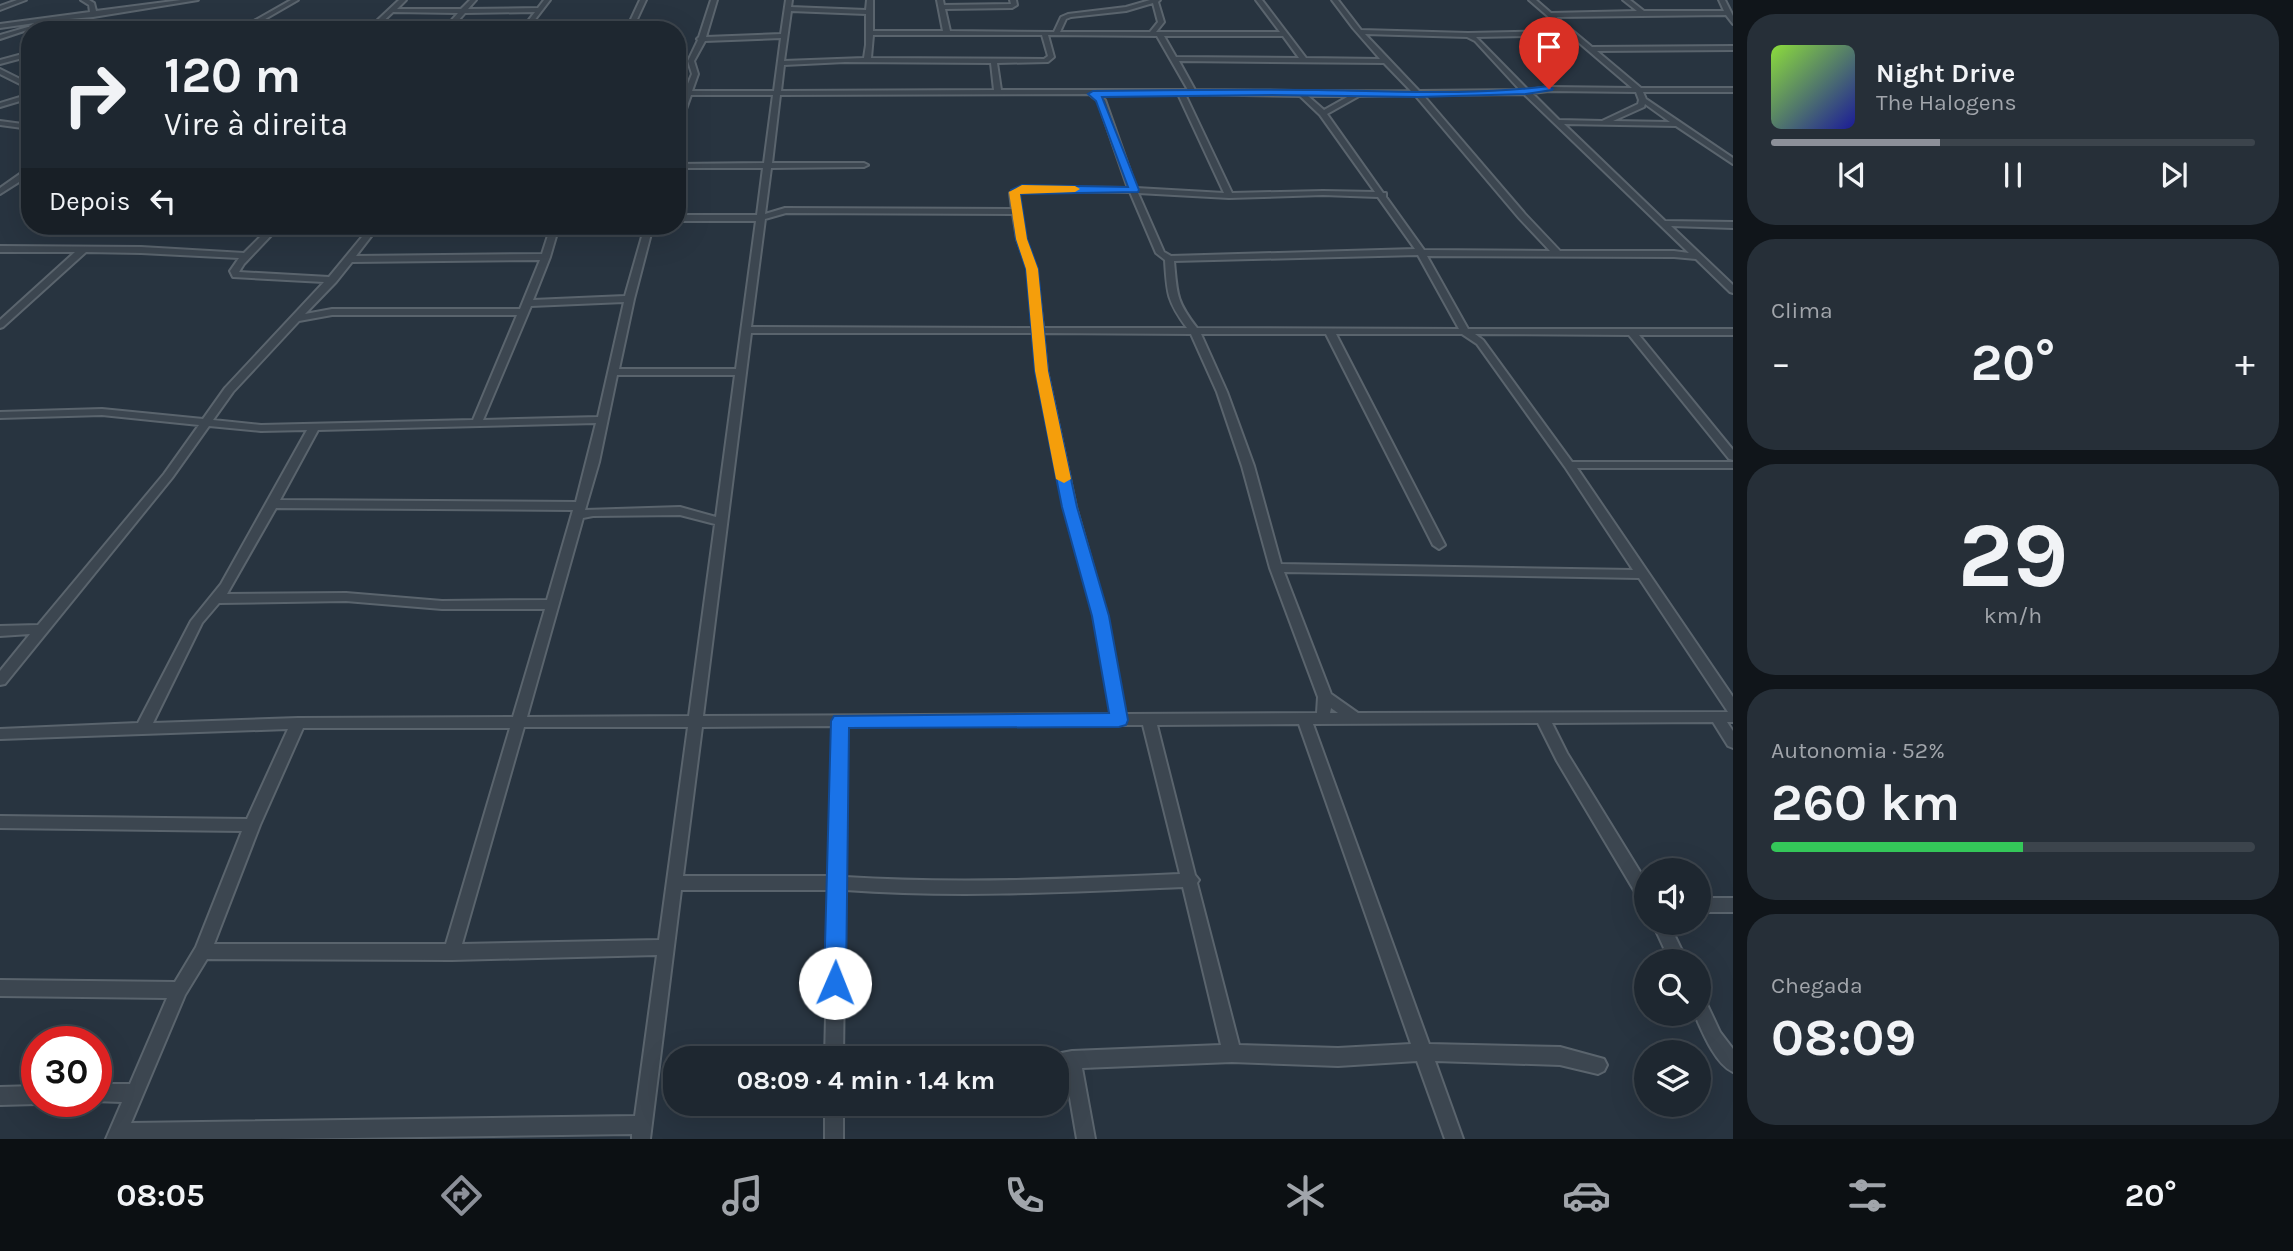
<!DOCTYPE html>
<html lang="pt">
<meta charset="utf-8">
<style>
body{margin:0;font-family:Karla,sans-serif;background:#262f38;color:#f1f3f6;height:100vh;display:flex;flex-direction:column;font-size:26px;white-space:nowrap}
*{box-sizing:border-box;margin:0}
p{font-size:23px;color:#a1a5ab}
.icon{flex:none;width:38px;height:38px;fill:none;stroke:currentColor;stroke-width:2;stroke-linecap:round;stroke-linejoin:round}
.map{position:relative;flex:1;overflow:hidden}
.details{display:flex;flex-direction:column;gap:14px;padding:14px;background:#10151a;width:560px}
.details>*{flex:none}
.guide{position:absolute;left:21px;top:21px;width:665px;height:214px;border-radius:28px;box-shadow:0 7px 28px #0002,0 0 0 2px #3c444c;background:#1e2730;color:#f1f3f6;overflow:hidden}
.tools{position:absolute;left:1634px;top:858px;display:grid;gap:14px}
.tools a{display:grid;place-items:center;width:77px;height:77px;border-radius:50%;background:#1e2730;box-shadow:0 7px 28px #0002,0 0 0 2px #3c444c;font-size:35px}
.speed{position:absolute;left:21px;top:1026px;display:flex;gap:14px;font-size:35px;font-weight:700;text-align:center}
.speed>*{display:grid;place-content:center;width:91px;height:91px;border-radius:50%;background:#1e2730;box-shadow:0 7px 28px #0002,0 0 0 2px #3c444c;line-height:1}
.speed .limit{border:10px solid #d22;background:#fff;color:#111}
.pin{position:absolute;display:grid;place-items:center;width:60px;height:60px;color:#fff;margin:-72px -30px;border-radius:50% 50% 50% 0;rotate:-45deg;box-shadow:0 0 7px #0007}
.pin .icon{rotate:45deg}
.me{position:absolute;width:77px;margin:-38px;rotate:1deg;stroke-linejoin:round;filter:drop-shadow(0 0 5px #0008)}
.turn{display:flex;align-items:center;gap:24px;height:147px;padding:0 28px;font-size:32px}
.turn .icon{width:91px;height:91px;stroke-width:2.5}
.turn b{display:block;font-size:49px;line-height:60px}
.then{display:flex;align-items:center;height:66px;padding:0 28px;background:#0003;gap:14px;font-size:26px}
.big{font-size:52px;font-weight:700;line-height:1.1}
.details .widget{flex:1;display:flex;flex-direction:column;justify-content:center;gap:10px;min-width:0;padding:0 24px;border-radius:28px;background:#262f38}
.details .dial{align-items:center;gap:0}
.dial b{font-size:91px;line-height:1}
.song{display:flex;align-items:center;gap:21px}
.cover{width:84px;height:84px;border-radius:10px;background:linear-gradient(135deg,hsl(90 70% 55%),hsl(240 70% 35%))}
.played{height:7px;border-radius:4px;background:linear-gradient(90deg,#8c9099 35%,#3c444c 35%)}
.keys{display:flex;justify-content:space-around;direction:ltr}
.heat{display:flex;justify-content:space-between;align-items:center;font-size:38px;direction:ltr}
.charge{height:10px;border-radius:5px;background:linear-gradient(90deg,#34c759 52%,#3c444c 0)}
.trip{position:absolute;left:663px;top:1046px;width:406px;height:70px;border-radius:28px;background:#1e2730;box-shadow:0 7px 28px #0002,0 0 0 2px #3c444c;font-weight:700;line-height:70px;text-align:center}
.tab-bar{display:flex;height:112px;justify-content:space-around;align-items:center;background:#0c1013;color:#a1a5ab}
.tab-bar .icon{width:49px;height:49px}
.tab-bar .selected{color:#8c9099}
.tab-bar b{font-size:32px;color:#f1f3f6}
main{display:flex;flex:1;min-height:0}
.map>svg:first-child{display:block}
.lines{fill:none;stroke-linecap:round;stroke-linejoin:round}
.street-casing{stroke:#5a646d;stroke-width:4}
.street{fill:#3c4650;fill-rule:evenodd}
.route{fill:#1a73e8;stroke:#114b97;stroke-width:2}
.slow{fill:#f59e0b}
</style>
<main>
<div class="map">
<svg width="1733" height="1139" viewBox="0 0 1733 1139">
<rect width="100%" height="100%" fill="#283440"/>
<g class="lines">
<defs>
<path id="street" d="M17 0H26L0 10V6Z
M81 0H89L94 3 96 11 181 0H198L93 17 57 20 79 30H70L49 21 0 28V24L90 12 89 5Z
M291 0H298L246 30H238Z
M399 0H406L397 9H461L470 0H476L468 9 538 8 544 0H550L527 30H521L535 12 465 13 450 30H443L458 13 393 12 374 30H367Z
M640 0H646L632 30H626Z
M711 0H717L706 37 781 34 786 0H792L791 7 866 10 867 0H873V31H943L937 0H943L944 5 1011 4 1010 0H1016L1017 5 1012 8 945 9 950 31 1054 32 1061 17 1068 14 1126 7 1150 0H1160L1158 2 1164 22 1156 32H1280L1256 0H1262L1306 58 1380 59 1353 28 1332 0H1338L1361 30 1468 33 1565 31 1529 0H1536L1551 13 1637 11 1623 0H1630L1644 11H1724L1719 0H1725L1733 16V24L1726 15 1556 17 1592 47 1733 46V50L1597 51 1641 88H1733V92H1643L1646 99 1733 158V164L1676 126 1564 124 1665 221 1733 222V228L1671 226 1733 285V293L1730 292 1696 259 1674 257 1427 256 1468 329H1733V335H1639L1733 450V460L1729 459 1629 335 1475 334 1483 340 1572 462H1733V468H1577L1733 697V722H1727L1733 731V748L1728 746 1713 722 1552 723 1567 753 1647 883V904L1641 902 1557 761 1538 723 1313 724 1429 1044 1560 1047 1604 1059 1607 1065 1604 1071 1598 1074 1560 1065 1435 1061 1463 1139H1445L1417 1061 1338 1066 1232 1062 1082 1068 1095 1139H1077L1065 1069 1057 1070V1059H1049L1051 1055 1072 1051 1221 1045 1183 887C1070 892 958 898 845 890L843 1059H825L829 890H681L650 1139H632V1134L281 1139H106L122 1102 93 1101H96V1084H130L167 998 0 996V980L175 982 196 947 242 831 0 828V816L247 819 288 729 0 739V729L138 723 191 621 221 584 307 430 261 431 209 426 172 478 5 684 0 685V671L30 634 0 636V626L38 625 164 474 199 425 102 415 0 418V412L102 409 203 419 225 388 324 282 233 277 230 271 239 258 141 253 86 252 3 327 0 328V320L75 252H0V246L141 247 244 253 271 226H280L244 264 239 272 329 277 371 226H379L356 256 542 254 551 226H559L550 257 533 300 625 296 645 226H653L634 299 619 369H736L756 221H677V215H757L763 168H677V164L764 163 773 95H691L681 123 677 125V112L684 95H677V91H685L692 74 688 61 698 40 697 39 699 37ZM1153 3 1158 22 1150 32H1060L1066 19 1071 17 1126 11ZM791 11 866 14V45L864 58 784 61ZM1365 34 1467 37 1475 41 1520 90 1419 91ZM873 35H1042L1048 56 1044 59 871 58ZM1048 35 1157 36 1188 90H1001L997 63 1048 62 1054 57ZM1570 35 1632 88 1549 87 1528 90 1476 37ZM1164 36H1283L1299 58 1176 57ZM781 38 774 91H692L698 74 694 61 705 41ZM1179 61 1384 63 1411 91C1339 92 1267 90 1195 90ZM845 62 991 63 994 90 781 91 784 65ZM1549 91 1636 92 1639 100 1638 104 1602 121 1559 120 1532 93ZM1089 94 1098 101 1128 188 1022 187 1010 193 1012 209 785 208 765 214 771 168 864 167 868 165 864 163H772L780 95ZM1097 94H1178L1224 193 1136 188 1105 100ZM1185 94 1300 96 1320 115 1375 192 1323 191 1232 193ZM1524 94 1689 253 1674 251H1560L1525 214 1423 95ZM1415 95 1519 218 1550 251 1424 250 1386 197V193H1383L1327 114 1359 96ZM1308 96H1349L1324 110ZM1645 104 1670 122 1613 121 1644 107ZM1023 191 1130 192 1156 253 1165 260C1167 293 1167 301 1187 328H1043L1036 269 1025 239 1018 194ZM1138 193 1229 198 1323 195 1378 197 1415 249 1171 256 1164 252ZM786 213 1013 214 1017 239 1028 269 1033 328 751 327 765 219ZM1418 255 1459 329 1197 328C1176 301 1177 294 1174 261ZM540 260 520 309H332L305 314 336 282 352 262ZM624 302 598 417 483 420 531 306ZM332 315H517L473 420 261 425 213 420 233 392 299 321ZM751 333H1033L1037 371 1064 507 1095 616 1111 714 703 716ZM1043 333 1191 334 1217 392 1242 466 1270 568 1318 697 1317 713 1125 714 1107 616 1076 507 1047 371ZM1201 334H1326L1433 545 1439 549 1445 545 1336 334H1462L1477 344 1565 467 1633 570 1281 564 1254 466 1227 392ZM617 375H735L716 517 680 507 585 510 599 462ZM596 423 576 502 280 500 318 430ZM276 508 573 510 547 600 442 601 346 593 227 594ZM680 515 715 524 689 716 527 717 583 518 593 516ZM1284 572 1639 578 1728 712 1358 713 1331 694ZM346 601 442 609H545L513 717 298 718 153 723 202 623 219 603ZM1331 708 1338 713H1330ZM1299 724 1411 1044 1338 1048 1239 1045 1197 883 1199 880 1195 875 1157 725ZM1118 725H1143L1180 874C1068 879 957 884 845 877L847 726ZM833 726 829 876H683L702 727ZM524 727H688L659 940 462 944ZM303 728H510L446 944H214L260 825ZM657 955 635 1116 131 1123 185 995 207 959 452 960Z
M28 27 33 28 0 39V35Z
M30 52V56L0 64V60Z
M0 69 30 84V89L0 74Z
M30 94V98L0 107V103Z
M0 121 30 125V129L0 125Z
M27 169H30V175L0 194V188Z
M1699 898H1733V912H1699Z
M1652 922H1668L1687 961H1670Z
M1699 998 1705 1000 1720 1032 1733 1049V1072C1715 1064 1702 1031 1694 1013H1699Z
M37 1086V1101H43L37 1104 0 1105V1087Z
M825 1104H843V1139H825Z"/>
</defs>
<use href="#street" class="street-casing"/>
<use href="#street" class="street"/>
</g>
<path class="route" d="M1549 86 1553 89 1552 90 1526 94 1418 97 1272 95 1102 97 1139 190 1138 192 1020 194 1027 239 1038 269 1048 371 1077 507 1109 616 1128 720 1126 725 1119 727 849 728 846 983 843 991 835 993 828 991 824 983 831 721 834 716 1109 713 1092 616 1062 507 1035 371 1026 269 1016 239 1011 190 1022 185 1128 187 1096 101 1088 94 1093 91C1168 90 1243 89 1318 90 1394 91 1473 96 1549 86Z"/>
<path class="slow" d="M1022 185 1075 186 1080 189 1075 192 1020 194 1027 239 1038 269 1048 371 1071 479 1064 483 1056 479 1035 371 1026 269 1016 239 1009 192Z"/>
</svg>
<div class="tools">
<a><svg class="icon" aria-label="sound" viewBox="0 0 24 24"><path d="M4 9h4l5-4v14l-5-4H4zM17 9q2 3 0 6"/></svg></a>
<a><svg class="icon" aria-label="search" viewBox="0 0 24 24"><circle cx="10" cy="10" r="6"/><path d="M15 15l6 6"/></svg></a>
<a><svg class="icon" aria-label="layers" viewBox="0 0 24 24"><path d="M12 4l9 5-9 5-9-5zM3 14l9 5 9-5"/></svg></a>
</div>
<div class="speed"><div class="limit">30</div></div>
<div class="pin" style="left:1549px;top:89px;background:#d93025"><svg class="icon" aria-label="arrive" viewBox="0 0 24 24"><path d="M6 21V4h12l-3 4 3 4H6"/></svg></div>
<svg class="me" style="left:835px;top:983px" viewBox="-20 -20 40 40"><circle r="19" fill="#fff"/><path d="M0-13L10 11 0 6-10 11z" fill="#1a73e8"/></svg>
<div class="trip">08:09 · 4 min · 1.4 km</div>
<div class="guide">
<div class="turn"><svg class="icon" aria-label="right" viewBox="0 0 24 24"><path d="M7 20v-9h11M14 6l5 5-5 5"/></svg><div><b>120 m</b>Vire à direita</div></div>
<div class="then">Depois<svg class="icon" aria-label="left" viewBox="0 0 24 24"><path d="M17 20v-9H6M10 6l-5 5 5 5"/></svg></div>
</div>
</div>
<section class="details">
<div class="widget">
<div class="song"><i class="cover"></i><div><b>Night Drive</b><p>The Halogens</p></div></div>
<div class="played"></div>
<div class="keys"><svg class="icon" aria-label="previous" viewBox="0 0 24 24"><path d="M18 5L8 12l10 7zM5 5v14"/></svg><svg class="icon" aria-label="pause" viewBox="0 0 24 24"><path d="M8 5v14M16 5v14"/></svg><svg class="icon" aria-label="next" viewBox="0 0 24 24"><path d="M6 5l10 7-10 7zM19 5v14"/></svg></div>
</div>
<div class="widget"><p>Clima</p>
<div class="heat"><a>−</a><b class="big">20°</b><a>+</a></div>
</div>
<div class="widget dial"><b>29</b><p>km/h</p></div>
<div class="widget"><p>Autonomia · 52%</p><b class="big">260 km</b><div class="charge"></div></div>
<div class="widget"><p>Chegada</p><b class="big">08:09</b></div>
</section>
</main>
<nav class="tab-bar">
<b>08:05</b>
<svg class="icon selected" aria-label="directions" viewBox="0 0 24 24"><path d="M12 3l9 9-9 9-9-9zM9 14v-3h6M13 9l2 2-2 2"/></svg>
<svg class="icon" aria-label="music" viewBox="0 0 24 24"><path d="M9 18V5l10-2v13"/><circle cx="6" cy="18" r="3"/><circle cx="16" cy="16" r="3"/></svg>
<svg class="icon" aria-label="phone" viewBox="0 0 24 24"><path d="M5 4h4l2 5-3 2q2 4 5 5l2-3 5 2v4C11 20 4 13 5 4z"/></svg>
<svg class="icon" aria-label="climate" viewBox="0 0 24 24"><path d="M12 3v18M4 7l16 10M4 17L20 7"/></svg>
<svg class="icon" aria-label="car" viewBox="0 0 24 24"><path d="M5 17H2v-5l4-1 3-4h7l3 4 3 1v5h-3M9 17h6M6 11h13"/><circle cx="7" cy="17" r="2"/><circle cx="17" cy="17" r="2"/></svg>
<svg class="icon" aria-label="filters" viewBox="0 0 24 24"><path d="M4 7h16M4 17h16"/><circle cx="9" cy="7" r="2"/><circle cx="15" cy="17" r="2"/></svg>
<b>20°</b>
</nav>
